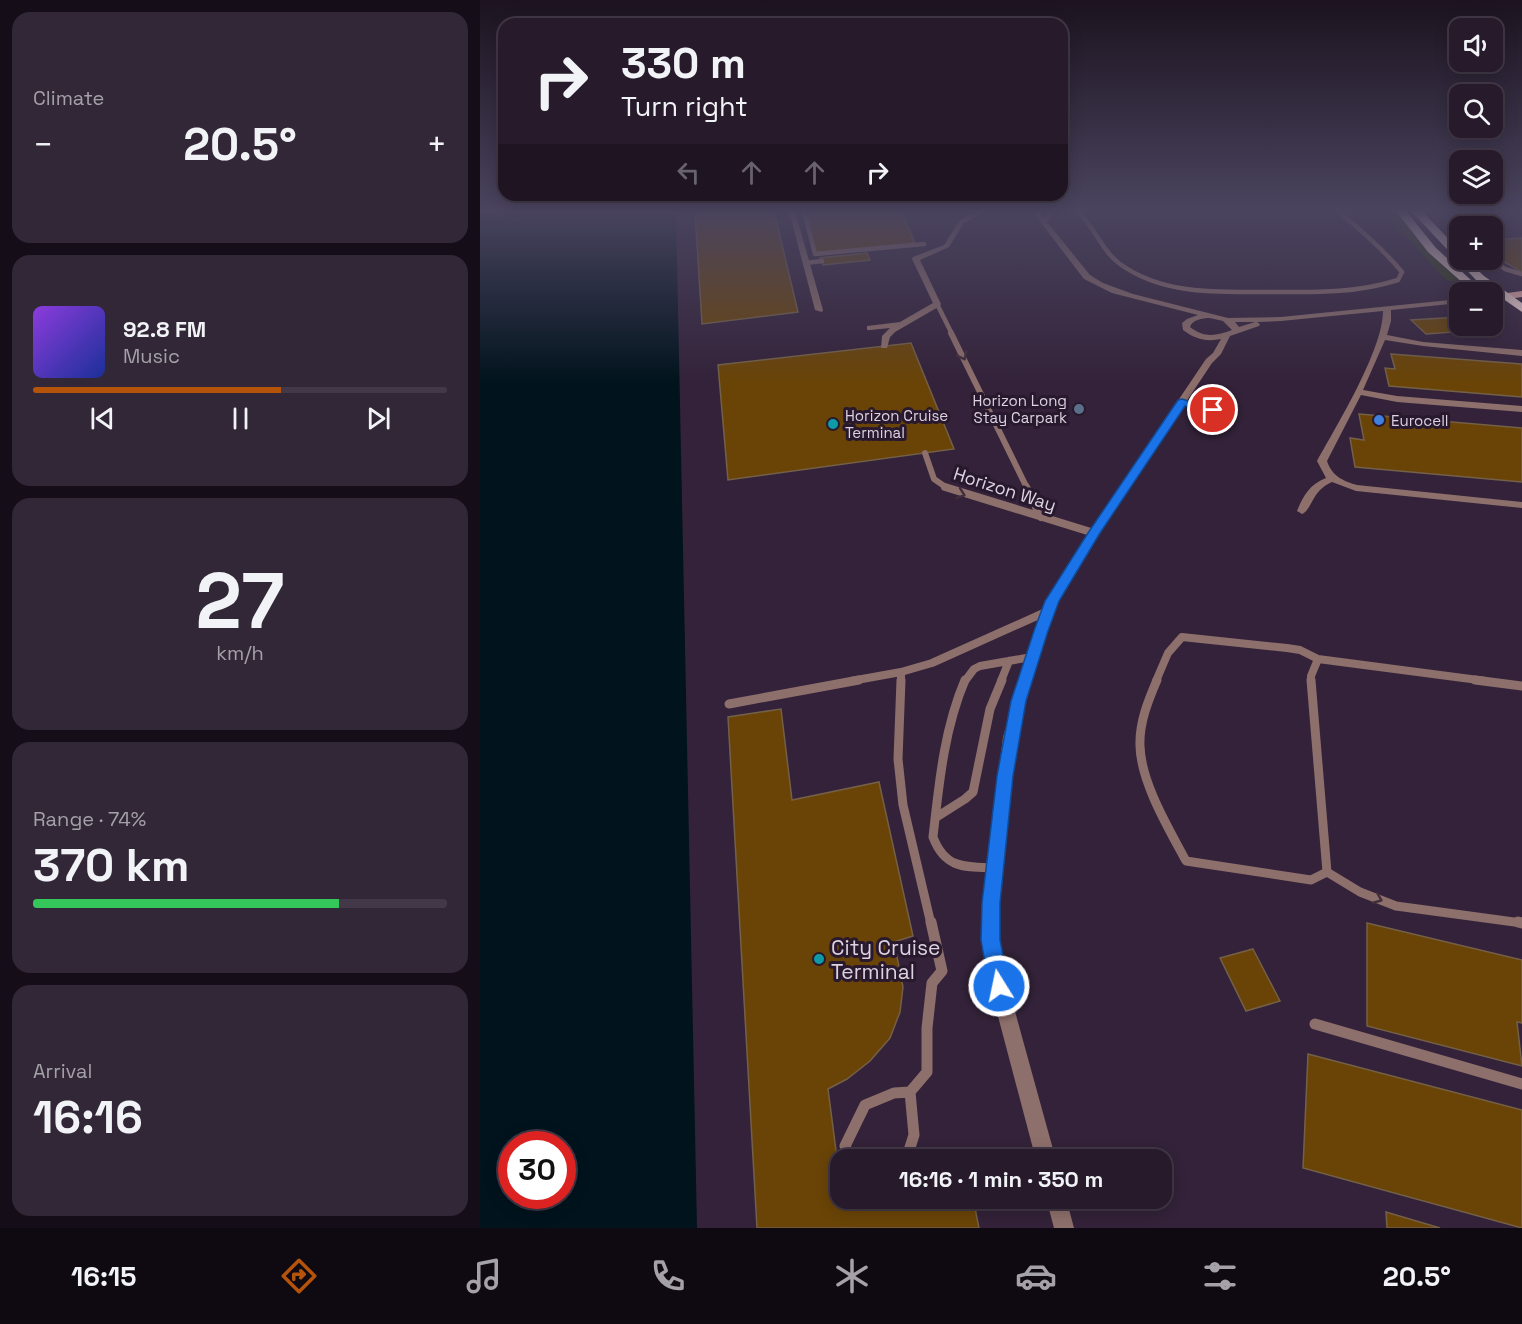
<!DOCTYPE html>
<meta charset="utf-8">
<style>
body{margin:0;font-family:"Space Grotesk",sans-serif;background:#322737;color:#f1f3f6;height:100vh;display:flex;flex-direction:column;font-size:22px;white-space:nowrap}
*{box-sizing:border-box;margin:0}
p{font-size:20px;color:#a4a1a9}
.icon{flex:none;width:33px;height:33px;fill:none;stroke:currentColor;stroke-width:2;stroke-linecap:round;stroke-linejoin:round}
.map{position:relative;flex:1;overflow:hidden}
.sheet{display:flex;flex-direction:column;gap:12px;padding:12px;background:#150e18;width:480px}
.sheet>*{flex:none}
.guide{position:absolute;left:18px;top:18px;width:570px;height:183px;border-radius:18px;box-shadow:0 3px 15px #0003,0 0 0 2px #423847;background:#261a2b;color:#f1f3f6;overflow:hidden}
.tools{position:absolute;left:969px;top:18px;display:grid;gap:12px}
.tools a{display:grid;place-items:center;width:54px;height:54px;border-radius:12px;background:#261a2b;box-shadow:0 3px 15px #0003,0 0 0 2px #423847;font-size:30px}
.speed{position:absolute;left:18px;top:1131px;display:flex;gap:12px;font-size:30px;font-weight:700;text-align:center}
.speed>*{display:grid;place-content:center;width:78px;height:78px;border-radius:50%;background:#261a2b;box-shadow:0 3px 15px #0003,0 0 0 2px #423847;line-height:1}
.speed .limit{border:9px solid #d22;background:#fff;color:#111}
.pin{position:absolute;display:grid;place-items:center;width:51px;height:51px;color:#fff;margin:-26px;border:3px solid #fff;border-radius:50%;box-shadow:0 2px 6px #0007}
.me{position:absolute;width:66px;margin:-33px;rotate:350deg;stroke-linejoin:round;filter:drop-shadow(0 0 4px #0008)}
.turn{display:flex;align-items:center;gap:21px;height:126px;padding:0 24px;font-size:27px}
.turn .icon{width:78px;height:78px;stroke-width:2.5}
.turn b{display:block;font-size:42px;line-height:51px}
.lanes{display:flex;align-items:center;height:57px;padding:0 24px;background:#0003;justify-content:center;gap:30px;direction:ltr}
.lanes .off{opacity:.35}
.big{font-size:45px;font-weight:700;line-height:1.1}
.sheet .tile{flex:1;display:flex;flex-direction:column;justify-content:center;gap:9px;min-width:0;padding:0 21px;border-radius:18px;background:#322737}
.sheet .dial{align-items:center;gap:0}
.dial b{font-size:78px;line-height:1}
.song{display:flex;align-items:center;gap:18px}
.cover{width:72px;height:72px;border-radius:9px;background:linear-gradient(135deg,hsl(270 70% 55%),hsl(230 70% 35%))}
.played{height:6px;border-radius:3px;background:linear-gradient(90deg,#b45309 60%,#423847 60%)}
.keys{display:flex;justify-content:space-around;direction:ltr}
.heat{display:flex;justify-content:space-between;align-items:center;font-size:33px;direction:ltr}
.charge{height:9px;border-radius:4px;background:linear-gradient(90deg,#34c759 74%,#423847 0)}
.trip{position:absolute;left:350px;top:1149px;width:342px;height:60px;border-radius:18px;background:#261a2b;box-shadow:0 3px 15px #0003,0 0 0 2px #423847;font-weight:700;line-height:60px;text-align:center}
.tab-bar{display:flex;height:96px;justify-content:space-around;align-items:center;background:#0f0a11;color:#a4a1a9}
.tab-bar .icon{width:42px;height:42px}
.tab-bar .active{color:#b45309}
.tab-bar b{font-size:27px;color:#f1f3f6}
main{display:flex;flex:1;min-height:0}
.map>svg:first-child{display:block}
.green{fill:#323b15}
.water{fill:#01131d;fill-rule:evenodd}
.building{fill:#6a4407;stroke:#746047;stroke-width:1.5}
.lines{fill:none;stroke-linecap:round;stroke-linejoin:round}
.lane-far4{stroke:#8d6f6b;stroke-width:4.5}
.lane-far3{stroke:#8d6f6b;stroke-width:6}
.lane-far2{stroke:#8d6f6b;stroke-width:8}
.lane-far1{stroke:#8d6f6b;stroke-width:9}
.lane{stroke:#8d6f6b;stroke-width:11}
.street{fill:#8d6f6b;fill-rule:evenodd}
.primary{fill:#f2b4ac;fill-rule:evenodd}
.highway{fill:#fbddd9;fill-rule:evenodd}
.oneway{stroke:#422e3d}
.route{fill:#1a73e8;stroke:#114b97;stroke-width:1.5}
.service-dot{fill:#5c6f8a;stroke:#29192e;stroke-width:2}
.shop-dot{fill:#3f7fe0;stroke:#29192e;stroke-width:2}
.culture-dot{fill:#0f9aa8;stroke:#29192e;stroke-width:2}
.labels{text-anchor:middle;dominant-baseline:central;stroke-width:6;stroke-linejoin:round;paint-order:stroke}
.far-poi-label{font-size:15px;fill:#dcd2e0;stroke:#29192e;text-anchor:start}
.street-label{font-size:18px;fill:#dcd2e0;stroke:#29192e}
.near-poi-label{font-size:21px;fill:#dcd2e0;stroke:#29192e;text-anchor:start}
</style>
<main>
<section class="sheet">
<div class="tile"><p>Climate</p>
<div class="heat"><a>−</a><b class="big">20.5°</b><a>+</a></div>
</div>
<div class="tile">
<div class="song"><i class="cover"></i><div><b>92.8 FM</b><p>Music</p></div></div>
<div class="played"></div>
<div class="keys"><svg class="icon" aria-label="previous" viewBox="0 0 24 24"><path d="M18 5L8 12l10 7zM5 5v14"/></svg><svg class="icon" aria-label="pause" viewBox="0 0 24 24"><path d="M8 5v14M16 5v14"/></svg><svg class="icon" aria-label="next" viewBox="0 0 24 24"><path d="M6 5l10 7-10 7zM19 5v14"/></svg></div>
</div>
<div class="tile dial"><b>27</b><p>km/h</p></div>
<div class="tile"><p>Range · 74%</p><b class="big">370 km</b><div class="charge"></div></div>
<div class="tile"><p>Arrival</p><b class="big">16:16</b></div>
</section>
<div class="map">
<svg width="1042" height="1228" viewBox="0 0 1042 1228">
<rect width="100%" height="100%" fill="#332239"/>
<path class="green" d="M903 211H916L979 281H967Z"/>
<path class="water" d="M0 211H196L217 1228H0ZM82 1144V1196H32V1144Z"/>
<path class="building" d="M215 211H294L318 312 222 324Z
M324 211H421L435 243 334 253Z
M1042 238V272L1012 255V240Z
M387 253 390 260 343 265 340 258Z
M980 317V326H1011L1015 329 946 334 931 320Z
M431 343 474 449 248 480 238 365Z
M911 354 1042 364V397L909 386 905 368 915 369Z
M879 414 1042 428V482L875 467 870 438 884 440Z
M301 709 312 800 399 782 433 936 414 942 423 987 420 1012 410 1038 390 1061 367 1079 348 1089 360 1181V1198H493L499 1228H277L248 717Z
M887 923 1042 960V1023L1037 1022 1042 1066 887 1026Z
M773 949 800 1001 766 1011 740 958Z
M828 1054 1042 1110V1228L823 1168Z
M906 1212 960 1228H907Z"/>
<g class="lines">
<path class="lane-far4" d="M324 211 335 254 444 244
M597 211C614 226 622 251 640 264 683 295 737 292 786 292 831 292 874 294 918 280L922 272C903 249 881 230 858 211
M1012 259 1025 269 1042 274
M326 263 342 261
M457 304 472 334"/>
<path class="lane-far3" d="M471 333 547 488
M702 402 733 409
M445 453 454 479 467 488"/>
<path class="lane-far2" d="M465 487 614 533
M546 487 561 517
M371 681 421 672 452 663 568 611
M421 681V672
M485 681 494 669 500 666 552 657
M521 681 529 661
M676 681 688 653 702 637 807 648 820 650 838 659 1006 681
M831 681V676L838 659"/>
<path class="lane-far1" d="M421 680 418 759 423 805 451 924
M485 680C464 729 459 784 453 837 465 869 485 867 515 868
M677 680C668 701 659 723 660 746 661 783 689 829 706 861L831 880 847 872
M831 680 847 872
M995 680 1042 686
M249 704 379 680
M455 818 485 799 493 792 510 709 522 680
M847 872 880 892 916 906 1042 923"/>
<path class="lane" d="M1038 922 1042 923
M835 1024 1042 1084
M371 1160 365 1146 385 1105 414 1093 430 1092
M426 1160 434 1135 430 1092 447 1072V1028L452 983 462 971 451 922"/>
<path class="street" d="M309 211H315L343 310 342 312 335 310Z
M497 211H506L484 223 469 247 440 260 461 304 460 306 415 332 410 337 407 348H401L402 336 410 328 390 330H387V326L420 322 453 303 432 259 433 257 464 245 479 221Z
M552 211H559L564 218 569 211H575L567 222 610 275 623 283 653 294 748 318 801 317 980 299V303L911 310V321L907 335 943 342 1042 350V356L943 346 905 340 883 390 917 396 1042 406V412L917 402 881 395 847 461C852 476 863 481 877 485L1042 502V508L876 491 852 482C831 491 833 509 822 514L817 511C823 496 830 484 846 478L837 461C857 425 903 350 903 311L801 321 777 322 780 324 779 326 750 336 741 354 732 363 619 533 578 601 558 657 537 737 519 903 518 940 528 986 576 1160H556L510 986 502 940 503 903 523 737 546 657 566 601 609 533 726 359 733 353 741 339C726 342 715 339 703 330L702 323 707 319 718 315 632 293 604 279ZM730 318 743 321 752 330C736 336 724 338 710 327 712 320 722 318 730 318ZM755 322H775L759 327Z
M566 1198H586L594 1228H574Z"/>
<path class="primary" d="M1042 291V297L1012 301V295Z"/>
<path class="highway" d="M916 211H926L956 248 1004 292H993L948 252Z
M931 211H942L980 251V260H987L1004 276 1042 303V312L996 280Z"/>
</g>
<defs><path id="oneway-chevron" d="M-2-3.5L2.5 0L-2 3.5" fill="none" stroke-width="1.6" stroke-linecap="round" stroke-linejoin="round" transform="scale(1.5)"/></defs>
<g class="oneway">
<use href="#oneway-chevron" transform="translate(483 356) rotate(64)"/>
<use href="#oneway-chevron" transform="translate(481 494) rotate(20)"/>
<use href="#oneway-chevron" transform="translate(898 899) rotate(22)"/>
</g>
<linearGradient id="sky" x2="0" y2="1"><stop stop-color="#1c131f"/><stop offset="0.55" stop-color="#4a445f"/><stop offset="1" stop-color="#4a445f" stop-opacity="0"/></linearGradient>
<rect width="1042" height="383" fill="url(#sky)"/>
<path class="route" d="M702 399 738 410 733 413 705 406 620 533 579 601 568 631 546 701 533 776 520 903V940L529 986 526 992 519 995 512 992 509 986 501 940 502 903 517 776 531 701 554 631 565 601 608 533 698 400Z"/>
<circle class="service-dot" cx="599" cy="409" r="6"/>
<circle class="shop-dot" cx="899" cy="420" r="6"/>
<g class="culture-dot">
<circle cx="353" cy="424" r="6"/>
<circle cx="339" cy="959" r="6"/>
</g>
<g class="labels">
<g class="far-poi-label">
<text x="587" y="400" text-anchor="end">Horizon Long<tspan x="587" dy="17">Stay Carpark</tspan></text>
<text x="365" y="415">Horizon Cruise<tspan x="365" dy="17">Terminal</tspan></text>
<text x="911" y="420">Eurocell</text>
</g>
<g class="street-label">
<text transform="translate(525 489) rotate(18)">Horizon Way</text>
</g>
<g class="near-poi-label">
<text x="351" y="947">City Cruise<tspan x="351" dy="24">Terminal</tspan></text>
</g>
</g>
</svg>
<div class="tools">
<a><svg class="icon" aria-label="sound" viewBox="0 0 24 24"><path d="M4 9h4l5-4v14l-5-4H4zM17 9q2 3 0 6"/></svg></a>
<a><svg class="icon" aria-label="search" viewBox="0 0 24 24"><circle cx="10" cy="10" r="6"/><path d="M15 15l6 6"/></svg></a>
<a><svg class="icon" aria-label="layers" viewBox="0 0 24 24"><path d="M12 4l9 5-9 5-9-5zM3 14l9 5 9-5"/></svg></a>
<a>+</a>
<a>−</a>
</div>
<div class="speed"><div class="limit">30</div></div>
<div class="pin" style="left:733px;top:410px;background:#d93025"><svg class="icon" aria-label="arrive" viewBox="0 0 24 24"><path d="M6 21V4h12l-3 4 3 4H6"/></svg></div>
<svg class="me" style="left:519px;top:986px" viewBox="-20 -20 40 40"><circle r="17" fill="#1a73e8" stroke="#fff" stroke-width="3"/><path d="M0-11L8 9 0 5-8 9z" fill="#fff"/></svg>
<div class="trip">16:16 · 1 min · 350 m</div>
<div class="guide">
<div class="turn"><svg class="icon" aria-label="right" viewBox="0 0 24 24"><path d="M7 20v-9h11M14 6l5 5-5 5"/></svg><div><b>330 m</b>Turn right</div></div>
<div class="lanes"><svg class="icon off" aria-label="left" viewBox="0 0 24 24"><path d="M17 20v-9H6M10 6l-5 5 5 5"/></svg><svg class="icon off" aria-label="ahead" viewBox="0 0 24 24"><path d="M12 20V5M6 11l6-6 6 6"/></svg><svg class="icon off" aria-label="ahead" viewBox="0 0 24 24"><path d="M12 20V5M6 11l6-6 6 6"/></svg><svg class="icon" aria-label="right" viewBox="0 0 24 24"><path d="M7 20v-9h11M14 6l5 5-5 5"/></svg></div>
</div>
</div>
</main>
<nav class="tab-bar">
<b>16:15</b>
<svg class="icon active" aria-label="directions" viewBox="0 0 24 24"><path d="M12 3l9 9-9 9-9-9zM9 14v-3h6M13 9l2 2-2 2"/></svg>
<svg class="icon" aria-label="music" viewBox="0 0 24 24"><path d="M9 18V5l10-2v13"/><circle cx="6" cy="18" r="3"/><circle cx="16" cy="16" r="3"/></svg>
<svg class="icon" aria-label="phone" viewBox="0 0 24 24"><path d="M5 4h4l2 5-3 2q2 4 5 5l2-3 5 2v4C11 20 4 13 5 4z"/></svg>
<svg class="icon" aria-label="climate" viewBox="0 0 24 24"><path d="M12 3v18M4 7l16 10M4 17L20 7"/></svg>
<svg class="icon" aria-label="car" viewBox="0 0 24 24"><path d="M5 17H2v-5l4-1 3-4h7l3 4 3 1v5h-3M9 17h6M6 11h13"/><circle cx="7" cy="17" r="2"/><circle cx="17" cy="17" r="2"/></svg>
<svg class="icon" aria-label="filters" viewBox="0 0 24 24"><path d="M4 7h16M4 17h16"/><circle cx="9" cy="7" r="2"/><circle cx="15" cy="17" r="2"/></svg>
<b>20.5°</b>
</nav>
